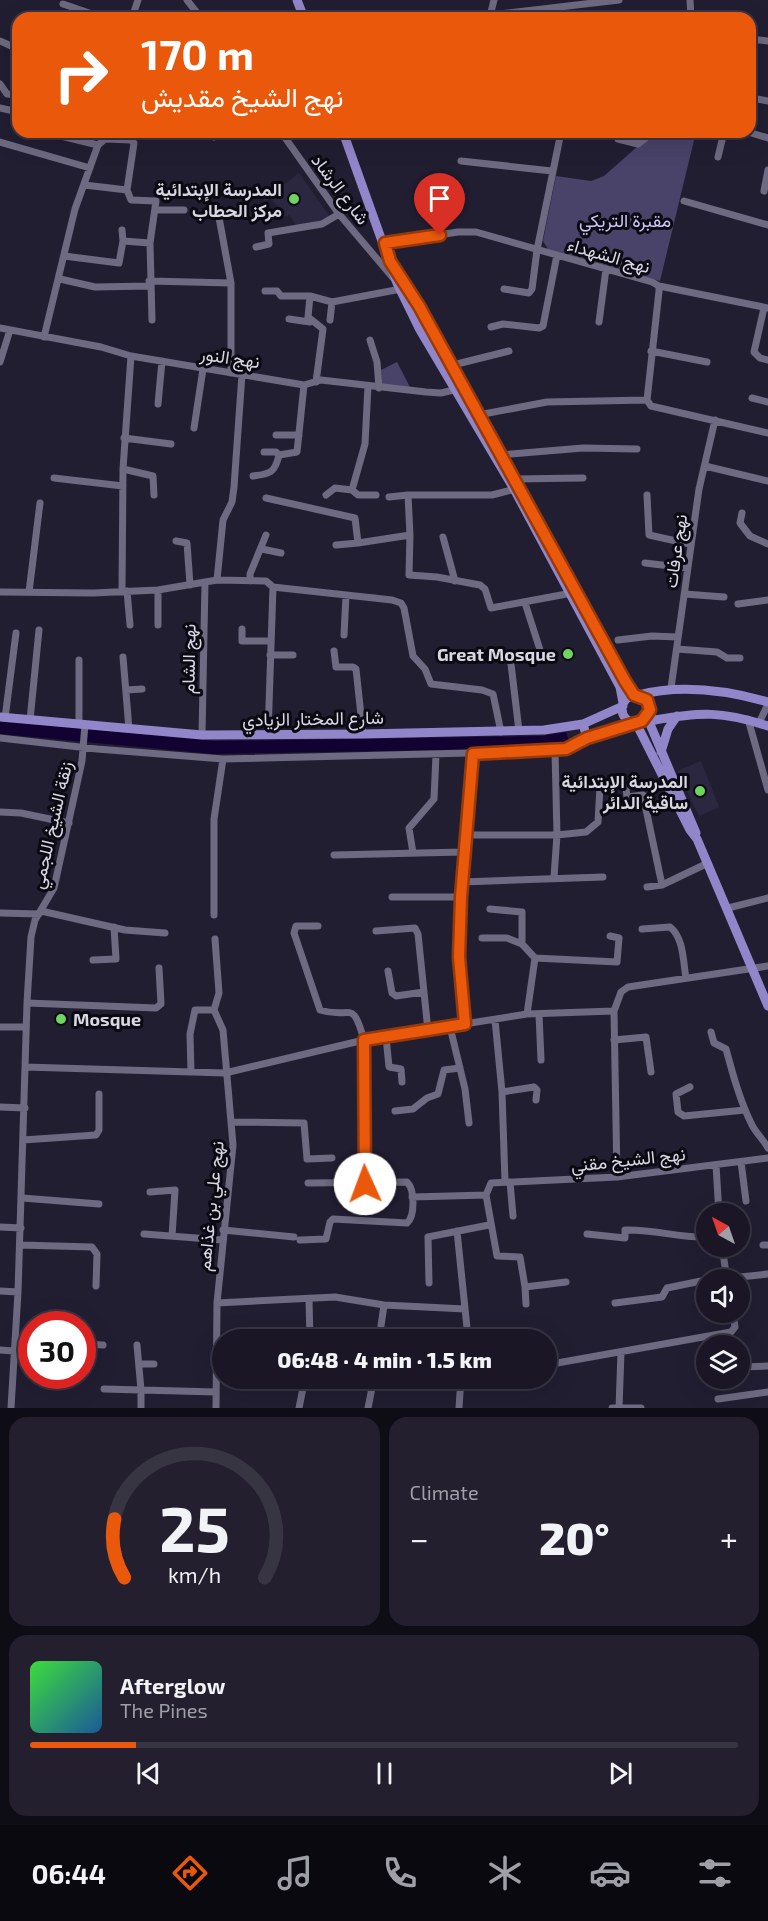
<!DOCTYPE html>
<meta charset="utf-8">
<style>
body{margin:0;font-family:"Exo 2",Vazirmatn,sans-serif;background:#231f2e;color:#f1f3f6;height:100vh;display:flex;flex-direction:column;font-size:22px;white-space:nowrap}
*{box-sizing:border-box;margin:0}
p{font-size:20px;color:#9f9fa7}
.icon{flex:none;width:33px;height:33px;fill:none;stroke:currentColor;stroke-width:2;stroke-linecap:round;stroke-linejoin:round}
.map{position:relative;height:1408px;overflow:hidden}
.drawer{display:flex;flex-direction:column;gap:9px;padding:9px;background:#0e0c15;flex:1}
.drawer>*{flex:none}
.guide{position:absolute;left:12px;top:12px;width:744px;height:126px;border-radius:18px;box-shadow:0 6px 24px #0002,0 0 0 2px #383543;background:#ea580c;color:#fff;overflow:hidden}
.needle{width:39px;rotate:320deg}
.controls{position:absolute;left:696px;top:1203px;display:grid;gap:12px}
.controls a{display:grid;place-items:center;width:54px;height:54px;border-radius:50%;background:#1a1626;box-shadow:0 6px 24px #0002,0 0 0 2px #383543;font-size:30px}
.speed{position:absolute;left:18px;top:1311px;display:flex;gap:12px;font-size:30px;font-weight:700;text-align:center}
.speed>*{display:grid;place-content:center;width:78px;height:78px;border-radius:50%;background:#1a1626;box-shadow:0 6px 24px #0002,0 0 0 2px #383543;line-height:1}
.speed .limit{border:9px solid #d22;background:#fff;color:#111}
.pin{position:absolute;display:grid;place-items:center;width:51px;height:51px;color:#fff;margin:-62px -26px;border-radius:50% 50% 50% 0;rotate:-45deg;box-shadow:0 0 6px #0007}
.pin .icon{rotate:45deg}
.me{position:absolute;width:66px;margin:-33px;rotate:358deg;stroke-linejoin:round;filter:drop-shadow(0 0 4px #0008)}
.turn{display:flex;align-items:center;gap:21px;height:126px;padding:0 30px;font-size:27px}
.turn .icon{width:78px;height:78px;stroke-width:2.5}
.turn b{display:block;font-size:42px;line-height:51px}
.big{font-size:45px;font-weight:800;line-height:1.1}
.drawer .tile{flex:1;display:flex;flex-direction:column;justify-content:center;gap:9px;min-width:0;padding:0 21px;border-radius:18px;background:#231f2e}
.drawer .dial{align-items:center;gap:0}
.dial svg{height:156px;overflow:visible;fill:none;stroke:#383543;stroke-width:7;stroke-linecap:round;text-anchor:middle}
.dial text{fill:#f1f3f6;stroke:none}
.song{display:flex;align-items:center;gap:18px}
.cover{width:72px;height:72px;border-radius:9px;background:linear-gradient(135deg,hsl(120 70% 55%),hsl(210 70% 35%))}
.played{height:6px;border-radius:3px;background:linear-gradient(90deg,#ea580c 15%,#383543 15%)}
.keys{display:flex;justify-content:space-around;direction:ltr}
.heat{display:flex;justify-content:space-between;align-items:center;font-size:33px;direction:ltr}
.drawer .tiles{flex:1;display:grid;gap:9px;grid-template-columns:1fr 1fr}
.tile:last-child{grid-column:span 2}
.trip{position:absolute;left:212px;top:1329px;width:345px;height:60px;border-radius:30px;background:#1a1626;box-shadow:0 6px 24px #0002,0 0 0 2px #383543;font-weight:800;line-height:60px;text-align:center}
.tab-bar{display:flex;height:96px;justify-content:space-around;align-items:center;background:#0a090f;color:#9f9fa7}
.tab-bar .icon{width:42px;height:42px}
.tab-bar .selected{color:#ea580c}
.tab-bar b{font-size:27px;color:#f1f3f6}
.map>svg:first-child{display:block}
.built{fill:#2c2740}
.green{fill:#494269}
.water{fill:#120232}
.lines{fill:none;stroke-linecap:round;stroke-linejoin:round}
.minor{stroke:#6d6a81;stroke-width:7}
.major{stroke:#9286ca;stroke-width:9}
.route-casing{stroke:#983908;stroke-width:15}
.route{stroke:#ea580c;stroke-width:10}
.poi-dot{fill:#6fd35f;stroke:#0b0a12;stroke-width:2}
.labels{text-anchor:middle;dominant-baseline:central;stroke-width:6;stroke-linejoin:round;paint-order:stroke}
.poi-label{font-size:18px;font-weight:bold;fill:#d8d7e4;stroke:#0b0a12;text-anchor:end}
.street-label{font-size:18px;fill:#d8d7e4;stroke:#0b0a12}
.park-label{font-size:18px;fill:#ccc5f8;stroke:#0b0a12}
</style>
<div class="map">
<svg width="768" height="1408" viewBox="0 0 768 1408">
<rect width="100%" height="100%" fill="#221e32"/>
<path class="built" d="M299 173 330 217 325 221 297 227 289 215 285 217 271 198 265 201 261 193 278 182 282 186Z
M701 761 719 807 699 816 677 771Z"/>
<path class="green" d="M654 132H696L660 281 548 249 543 241 556 176 591 181 604 176Z
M397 362 411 389 382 386 381 370Z"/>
<path class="water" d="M0 721 215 741 542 736 566 732 570 744 558 748 213 754 0 734Z"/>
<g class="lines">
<path class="minor" d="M187 0 201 18
M690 0 691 18
M63 4 95 15 122 18
M491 15 619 0
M490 16 494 0
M132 18 138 0
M750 39 768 41
M0 41 18 49
M0 84 7 94 18 95
M0 108 18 112
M750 130 753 102 757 99 768 101
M281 132 339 214 394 279
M748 132 768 138
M56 133V132
M61 136 98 145
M214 137 222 132
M618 139 638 144 653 132
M0 142 90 168
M718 157 724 132
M461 161 552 171
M127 190 131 200 156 201 150 243 152 320
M764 191 768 170
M684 201 768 225
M156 210H184
M218 212 231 283V373
M122 230 123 241
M385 243 458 232H476L652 282 659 286V291L647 400 651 406 768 433
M256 247 269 244 268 233 322 224 339 214
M64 256 119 263 123 241 150 243
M60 279 95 287 150 286
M149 281 231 283
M659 286 768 308
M504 289 529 293 532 289 537 250 561 132
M265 291H277L281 296H310L308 317 323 329 316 382
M310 296 332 302 401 289
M764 308 754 352 760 358 768 360
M289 319 310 322
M330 320 332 302
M599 322 606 269
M491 327 503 324 539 328 543 326 557 255
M0 328 101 347 131 356 304 385 321 380 426 392 441 393 462 388
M44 337 75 209 98 145 105 139 131 140 134 143 127 190 84 185
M370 340 377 362 379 388
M651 351 707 362
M0 362 10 330
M449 366 509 351
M752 398 768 402
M158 404 162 361
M478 415 547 402 647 400
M194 428 203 369
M276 435H299
M124 438 171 444
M264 452H276L279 455
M500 455 583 448 637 449
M705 466 768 481
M123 469 153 476 154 495
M253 476C270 474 275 473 279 455L297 452 304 385
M54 478 123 486
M514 479 583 478
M352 490 358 495H376
M326 495 335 488 352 490 365 444 368 386
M647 495 649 535 690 544
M389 497 408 495
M266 498 355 518 358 543 410 535 408 495H492L519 488
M742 513 740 523 750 536 768 544
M410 535 409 575 437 577 480 585 485 589 491 608 572 593
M443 537 455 581
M176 541 187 543 190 585
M336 545 358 543
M262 549 281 553
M645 563 687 568
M217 580 223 520 232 502 234 487 242 374
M250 581V574L266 535
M158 590V625
M122 591 123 469 131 356
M127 591 130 625
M0 592 93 593 158 590 217 580 266 581 273 587 392 600 401 603 404 608 413 656 425 669 431 684 482 690 493 694 501 732
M29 592 40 503
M685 594 724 597
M525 603 542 656
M738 604 768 600
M242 629V641H271
M344 635 346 595
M618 640 652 636 678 637
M677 649 717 652 727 658H740
M334 651 336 667H353L356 669 363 734
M270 655H293
M123 657 129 729
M511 664 519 731
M671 688 699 489 715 420
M126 690 142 689
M5 718 16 633
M748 719 768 790
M30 720 39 630
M79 723V660
M759 723 768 704
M202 735 205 583
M268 735 273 587
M0 738 97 749 223 759 555 751 566 749 587 738
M626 788 627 797 643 795 662 885
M0 812 21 813 69 823
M466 835H557L586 832 598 822 600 787
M413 853 409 828 434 799 436 755
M334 855 463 852
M554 877 557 835 555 751
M462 882 603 877
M647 887 662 885 708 863
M392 897H461
M728 908 768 898
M490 909 522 912V944L535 958
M41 911 125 930 165 933
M0 913 39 914
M214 915V819L223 759
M318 926H296L294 933 320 1010C351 1020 352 997 364 1040L365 1184
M642 929 670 927C684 938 683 962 686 978
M376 931 415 928 418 934 428 1031
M482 938H507L522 944
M215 939 219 993 214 1010 223 1030 233 1145 217 1303 216 1408
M93 960 116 959 114 927
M388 971 392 993 396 996 424 992
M27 1003 156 1008 161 1004 159 968
M614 1011 617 1177
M527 1014 535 958 617 962 619 938 610 936
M539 1014 541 1060
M495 1020 502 1092 505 1182
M465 1024 459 957 461 897 473 755
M0 1027H26
M450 1027 465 1089 469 1123
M711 1032 714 1043 726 1049C733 1075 740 1101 752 1125 756 1133 763 1139 768 1148
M386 1037 389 1067 401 1069 402 1082
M614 1040 646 1037 651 1072
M25 1067 225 1073 364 1040 527 1014 614 1011 621 992 628 987 768 966
M191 1072 190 1034 195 1010H214
M690 1087 676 1094 678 1112 684 1116 745 1110
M502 1092 534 1087 537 1090 536 1100
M0 1107 25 1108
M395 1111 413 1109 427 1098 438 1094 444 1070 460 1068
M232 1122 304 1123 307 1159 332 1158
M23 1140 96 1135 99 1130V1094
M741 1162 746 1201
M716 1165 719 1214
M510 1182 513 1216
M150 1192 175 1190 172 1236
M412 1197 486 1195
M22 1198 99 1204
M0 1227 21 1228
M223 1230 294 1237
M457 1231 467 1328 466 1340
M144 1234 222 1240
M587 1234 625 1238V1230C654 1229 679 1238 706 1237
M300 1240 326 1239 330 1222 333 1219 407 1223C415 1216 415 1190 407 1182L308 1183
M20 1245 92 1247 97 1254 96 1286
M763 1245H768
M722 1246 727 1280
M712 1280 768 1274
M566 1282 525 1287 520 1257 497 1256 486 1195 491 1183 617 1177 768 1158
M429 1283 428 1237 489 1225
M525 1287 526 1304
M0 1291 18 1292
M309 1299 310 1340
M217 1303 335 1297 384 1305 465 1309
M615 1303 662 1297 667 1288 706 1280
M15 1339 32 1340
M379 1340 384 1305
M82 1344 103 1345
M137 1345 141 1390 216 1392
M0 1350 14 1351
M139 1364H154
M546 1365 731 1332 735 1327 733 1312
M740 1367 768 1366
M104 1389 141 1390V1408
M718 1399 768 1392
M11 1408 18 1292 27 1003 31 937 35 920 54 888 82 761 85 724
M299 1408 305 1378
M368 1408 374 1378
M459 1408 461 1378
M612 1408H641
M619 1408 621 1352"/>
<path class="major" d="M297 0 304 18
M343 132 397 283 420 330 514 489 620 687 623 703
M403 280 451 368
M549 542 634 695
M638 695C681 684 726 690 768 702
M622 709a14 14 0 1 1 28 0a14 14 0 1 1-28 0Z
M648 716 655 720C701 712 722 711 768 726
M0 717 202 735 363 734 544 730 583 724 623 706
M647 717 696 833
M636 723 690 830 697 839 768 1006
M583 724 587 738 635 723
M661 752 668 729 677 716"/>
</g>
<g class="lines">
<defs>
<path id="route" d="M365 1184 364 1040 465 1024 459 957 461 897 473 754 566 749 587 738 642 721 650 710 647 700 634 695 625 681 419 306 390 261 385 243 440 235"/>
</defs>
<use href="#route" class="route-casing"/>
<use href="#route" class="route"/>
</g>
<g class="poi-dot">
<circle cx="294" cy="199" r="6"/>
<circle cx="568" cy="654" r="6"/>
<circle cx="700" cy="791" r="6"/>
<circle cx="61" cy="1019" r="6"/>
</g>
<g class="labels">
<g class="poi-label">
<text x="282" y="189">المدرسة الإبتدائية<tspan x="282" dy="21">مركز الحطاب</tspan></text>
<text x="556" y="654">Great Mosque</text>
<text x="688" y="781">المدرسة الإبتدائية<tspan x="688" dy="21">ساقية الدائر</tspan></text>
<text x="73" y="1019" text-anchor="start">Mosque</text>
</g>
<g class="street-label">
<text transform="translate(341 189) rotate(53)">شارع الرشاد</text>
<text transform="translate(609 255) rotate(16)">نهج الشهداء</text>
<text transform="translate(230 357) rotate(8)">نهج النور</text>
<text transform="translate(675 551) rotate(-82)">نهج عرفات</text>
<text transform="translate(188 659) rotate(-89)">نهج الشام</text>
<text transform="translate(313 718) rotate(-1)">شارع المختار الزيادي</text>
<text transform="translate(51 825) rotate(-77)">زنقة الشيخ اللجمي</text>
<text transform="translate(628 1159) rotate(-6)">نهج الشيخ مقني</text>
<text transform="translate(210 1206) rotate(-84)">نهج علي بن غذاهم</text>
</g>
<g class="park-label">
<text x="625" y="220">مقبرة التريكي</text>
</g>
</g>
</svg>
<div class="controls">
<a><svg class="needle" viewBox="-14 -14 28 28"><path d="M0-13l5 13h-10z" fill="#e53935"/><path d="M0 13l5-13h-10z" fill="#9f9fa7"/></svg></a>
<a><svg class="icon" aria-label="sound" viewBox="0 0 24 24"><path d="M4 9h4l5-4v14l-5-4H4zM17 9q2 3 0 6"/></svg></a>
<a><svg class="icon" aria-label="layers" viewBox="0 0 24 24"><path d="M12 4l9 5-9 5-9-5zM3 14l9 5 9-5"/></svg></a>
</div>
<div class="speed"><div class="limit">30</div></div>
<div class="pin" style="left:440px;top:235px;background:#d93025"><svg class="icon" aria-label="arrive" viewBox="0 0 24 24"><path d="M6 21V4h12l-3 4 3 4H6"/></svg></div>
<svg class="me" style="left:365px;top:1184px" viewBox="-20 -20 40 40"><circle r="19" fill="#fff"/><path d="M0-13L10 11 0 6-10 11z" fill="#ea580c"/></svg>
<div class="trip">06:48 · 4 min · 1.5 km</div>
<div class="guide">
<div class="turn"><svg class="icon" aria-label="right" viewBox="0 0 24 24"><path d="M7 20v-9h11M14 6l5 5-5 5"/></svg><div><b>170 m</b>نهج الشيخ مقديش</div></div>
</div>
</div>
<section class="drawer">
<div class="tiles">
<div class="tile dial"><svg viewBox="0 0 100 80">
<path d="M14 69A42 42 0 1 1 86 69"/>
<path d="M14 69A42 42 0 0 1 9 39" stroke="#ea580c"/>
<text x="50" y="56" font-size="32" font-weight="700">25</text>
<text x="50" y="72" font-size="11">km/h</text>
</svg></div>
<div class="tile"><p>Climate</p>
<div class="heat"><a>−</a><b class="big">20°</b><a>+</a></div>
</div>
<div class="tile">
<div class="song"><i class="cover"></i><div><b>Afterglow</b><p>The Pines</p></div></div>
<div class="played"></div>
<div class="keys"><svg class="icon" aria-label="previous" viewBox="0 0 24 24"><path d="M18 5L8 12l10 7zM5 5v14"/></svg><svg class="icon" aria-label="pause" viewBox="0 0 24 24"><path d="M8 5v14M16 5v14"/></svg><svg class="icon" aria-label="next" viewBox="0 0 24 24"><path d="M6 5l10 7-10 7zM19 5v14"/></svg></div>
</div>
</div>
</section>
<nav class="tab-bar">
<b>06:44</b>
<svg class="icon selected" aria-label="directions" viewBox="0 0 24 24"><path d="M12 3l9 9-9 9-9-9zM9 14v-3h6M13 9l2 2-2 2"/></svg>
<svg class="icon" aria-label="music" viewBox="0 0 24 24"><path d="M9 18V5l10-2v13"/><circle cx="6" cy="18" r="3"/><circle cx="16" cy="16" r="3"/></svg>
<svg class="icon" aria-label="phone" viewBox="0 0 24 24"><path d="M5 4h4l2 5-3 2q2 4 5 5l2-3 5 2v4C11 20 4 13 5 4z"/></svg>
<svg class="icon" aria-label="climate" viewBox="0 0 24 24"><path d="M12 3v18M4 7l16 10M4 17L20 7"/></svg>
<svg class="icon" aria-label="car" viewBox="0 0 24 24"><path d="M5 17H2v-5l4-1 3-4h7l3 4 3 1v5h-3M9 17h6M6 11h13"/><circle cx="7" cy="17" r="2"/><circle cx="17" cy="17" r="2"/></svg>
<svg class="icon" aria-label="filters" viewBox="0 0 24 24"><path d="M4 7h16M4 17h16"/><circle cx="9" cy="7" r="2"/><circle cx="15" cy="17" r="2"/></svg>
</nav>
